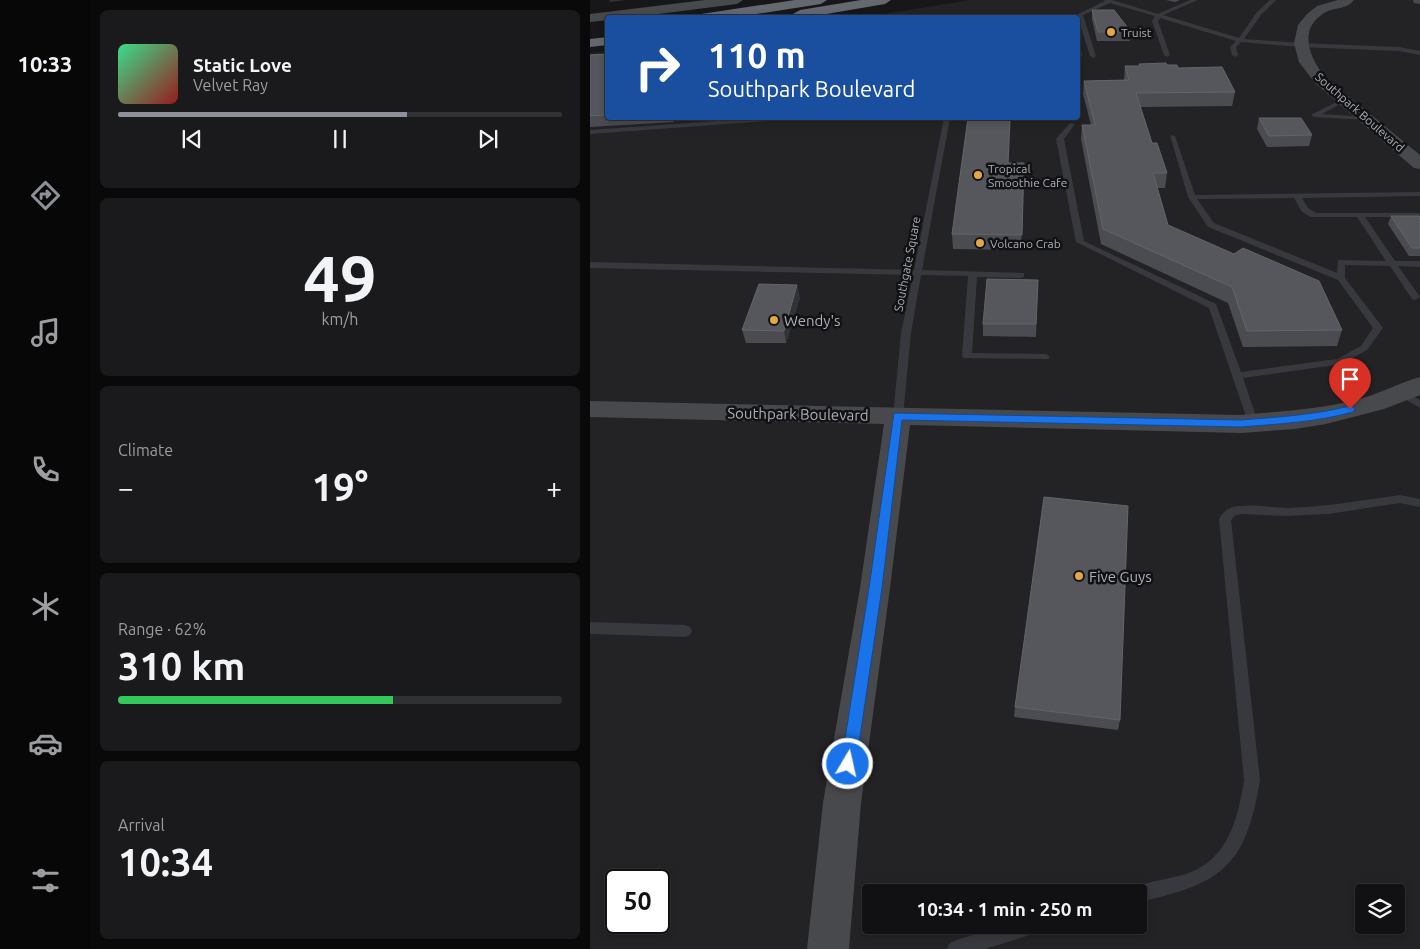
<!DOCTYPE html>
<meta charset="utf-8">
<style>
body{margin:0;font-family:Ubuntu,sans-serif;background:#1a1a1c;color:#f1f3f6;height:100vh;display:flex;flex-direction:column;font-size:19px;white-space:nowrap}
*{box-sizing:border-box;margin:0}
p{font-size:16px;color:#9c9da0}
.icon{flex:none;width:28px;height:28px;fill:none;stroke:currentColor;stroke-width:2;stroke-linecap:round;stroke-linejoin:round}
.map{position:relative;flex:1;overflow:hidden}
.drawer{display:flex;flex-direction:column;gap:10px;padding:10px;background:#09090a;width:500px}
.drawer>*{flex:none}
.banner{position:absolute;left:15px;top:15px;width:475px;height:105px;border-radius:5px;box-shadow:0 2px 8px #0003,0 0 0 1px #303133;background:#1a4fa0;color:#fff;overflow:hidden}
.fabs{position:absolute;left:765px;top:884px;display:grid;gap:10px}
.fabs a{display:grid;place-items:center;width:50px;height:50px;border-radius:5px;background:#111113;box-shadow:0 2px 8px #0003,0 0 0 1px #303133;font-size:25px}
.speed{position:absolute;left:15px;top:869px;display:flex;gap:10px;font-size:25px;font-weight:700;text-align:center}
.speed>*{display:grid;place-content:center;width:65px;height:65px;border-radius:50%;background:#111113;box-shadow:0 2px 8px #0003,0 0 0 1px #303133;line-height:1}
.speed .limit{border:2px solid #111;border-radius:8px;background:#fff;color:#111}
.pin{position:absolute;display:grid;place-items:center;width:42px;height:42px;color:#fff;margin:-51px -21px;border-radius:50% 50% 50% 0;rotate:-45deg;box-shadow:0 0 5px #0007}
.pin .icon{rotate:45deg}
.me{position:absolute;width:55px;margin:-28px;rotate:9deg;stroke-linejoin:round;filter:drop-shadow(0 0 4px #0008)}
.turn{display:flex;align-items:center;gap:18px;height:105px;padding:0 20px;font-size:22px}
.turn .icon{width:65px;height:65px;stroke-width:2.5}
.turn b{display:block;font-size:35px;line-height:42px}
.big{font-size:38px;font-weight:700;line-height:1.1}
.drawer .widget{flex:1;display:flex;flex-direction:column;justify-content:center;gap:8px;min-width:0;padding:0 18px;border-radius:8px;background:#1a1a1c}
.drawer .dial{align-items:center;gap:0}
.dial b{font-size:65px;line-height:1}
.song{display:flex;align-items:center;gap:15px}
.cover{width:60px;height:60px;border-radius:8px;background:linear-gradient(135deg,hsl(150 70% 55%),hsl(0 70% 35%))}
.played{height:5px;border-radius:2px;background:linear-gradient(90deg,#8c9099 65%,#303133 65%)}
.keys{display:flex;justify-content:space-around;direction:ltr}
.heat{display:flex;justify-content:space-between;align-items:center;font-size:28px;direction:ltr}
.charge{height:8px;border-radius:4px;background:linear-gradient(90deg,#34c759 62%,#303133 0)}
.trip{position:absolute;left:272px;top:884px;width:285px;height:50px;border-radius:5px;background:#111113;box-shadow:0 2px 8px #0003,0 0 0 1px #303133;font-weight:700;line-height:50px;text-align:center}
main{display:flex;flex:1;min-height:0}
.tab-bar{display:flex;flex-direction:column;width:90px;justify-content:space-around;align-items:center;background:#070708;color:#9c9da0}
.tab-bar .icon{width:35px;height:35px}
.tab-bar .selected{color:#8c9099}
.tab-bar b{font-size:22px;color:#f1f3f6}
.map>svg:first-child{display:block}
.built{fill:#232326;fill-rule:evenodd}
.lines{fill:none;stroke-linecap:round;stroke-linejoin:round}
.lane{fill:#38393e;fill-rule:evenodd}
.secondary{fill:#47494d;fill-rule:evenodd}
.highway{fill:#65686e;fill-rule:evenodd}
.wall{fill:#4b4c51}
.shaded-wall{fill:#323336}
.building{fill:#55575c;stroke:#63656a}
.route{fill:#1a73e8;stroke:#114b97}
.poi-dot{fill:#e3a745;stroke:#121214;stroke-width:2}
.labels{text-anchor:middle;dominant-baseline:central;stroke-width:5;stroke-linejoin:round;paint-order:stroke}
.far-poi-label{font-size:12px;fill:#aaafb8;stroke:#121214;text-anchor:start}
.far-street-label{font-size:12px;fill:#aaafb8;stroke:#121214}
.poi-label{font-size:15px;fill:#aaafb8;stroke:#121214;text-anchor:start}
.street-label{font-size:15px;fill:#aaafb8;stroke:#121214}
</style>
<main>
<nav class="tab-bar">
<b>10:33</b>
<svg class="icon selected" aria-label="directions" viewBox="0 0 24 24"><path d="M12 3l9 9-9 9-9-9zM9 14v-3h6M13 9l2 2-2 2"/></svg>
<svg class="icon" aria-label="music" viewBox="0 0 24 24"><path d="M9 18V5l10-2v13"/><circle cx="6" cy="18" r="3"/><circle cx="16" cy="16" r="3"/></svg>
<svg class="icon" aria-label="phone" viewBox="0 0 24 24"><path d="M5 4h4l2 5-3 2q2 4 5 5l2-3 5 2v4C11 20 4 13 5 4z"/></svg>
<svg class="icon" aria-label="climate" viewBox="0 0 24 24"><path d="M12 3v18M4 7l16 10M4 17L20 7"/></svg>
<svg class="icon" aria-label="car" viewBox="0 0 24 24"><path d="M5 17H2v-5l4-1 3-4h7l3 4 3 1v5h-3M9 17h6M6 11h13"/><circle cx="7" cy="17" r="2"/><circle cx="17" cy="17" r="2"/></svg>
<svg class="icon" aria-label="filters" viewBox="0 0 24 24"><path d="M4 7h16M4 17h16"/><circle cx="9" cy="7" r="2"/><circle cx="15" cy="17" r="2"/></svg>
</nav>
<section class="drawer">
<div class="widget">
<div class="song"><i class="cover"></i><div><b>Static Love</b><p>Velvet Ray</p></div></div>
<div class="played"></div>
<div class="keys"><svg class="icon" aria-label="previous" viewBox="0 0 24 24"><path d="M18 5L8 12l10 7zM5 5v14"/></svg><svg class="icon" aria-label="pause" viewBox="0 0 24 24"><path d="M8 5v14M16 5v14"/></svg><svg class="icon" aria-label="next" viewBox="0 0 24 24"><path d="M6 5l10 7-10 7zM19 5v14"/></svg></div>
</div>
<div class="widget dial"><b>49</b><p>km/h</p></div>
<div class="widget"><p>Climate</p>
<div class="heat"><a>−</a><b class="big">19°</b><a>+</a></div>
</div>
<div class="widget"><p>Range · 62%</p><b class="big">310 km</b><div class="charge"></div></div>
<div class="widget"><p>Arrival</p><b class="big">10:34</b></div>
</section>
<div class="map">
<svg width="830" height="949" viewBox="0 0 830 949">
<rect width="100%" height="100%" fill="#171719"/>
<path class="built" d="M381 0H830V949H0V53L17 51 18 118H488V18L274 17ZM26 880H69V922H26ZM281 892H549V925H281ZM774 892H806V925H774Z"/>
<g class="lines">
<path class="lane" d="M513 0H522L568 14 600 0H608L573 15 649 38 667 12 680 0H686L671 15 654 39 710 43 809 47 830 51V55L809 51 710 47 651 42 646 47 648 55 645 57 642 55 640 47 646 41 570 18 568 21 580 55 577 57 574 55 562 21 565 16 520 3 493 15 506 56 503 58 500 56 488 18 482 17 515 1Z
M488 47 491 49 492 56 489 58 488 57Z
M754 98 757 100 756 101 732 114 777 117 779 118V120L724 117 721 115Z
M170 118H194L191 120 0 134V130Z
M354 118H360L332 270 434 273V277L431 278 387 277 382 353 455 354 458 355 460 357 458 359 374 358 372 356 378 276 331 275 321 333 313 416 308 420 303 416 311 333 323 275 0 268V262L324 270Z
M480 123 485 124 474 139 494 241 626 304 651 372 747 359 771 346 783 328 748 280 618 227 598 197 580 135 585 136 605 195 830 192V196L712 198 718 208 726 213H830V217H775L805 261H830V267L808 266 830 297 825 300 822 299 800 266 755 265V278L793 328 777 350 752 364 653 378 668 422 663 426 659 425 619 308 486 242 466 139ZM704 198 712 212 721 217H767L796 261 748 260 747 273 624 223 607 199Z
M814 391 830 400V408L810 396 809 394 810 392Z
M810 495 830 499V507L810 503 738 514 696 516 651 514 645 516 641 520 670 780C656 866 632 884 549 902V892H541L543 888C560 881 579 879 596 874 638 860 648 819 654 780L629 519C634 510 641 506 651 506 666 504 682 508 698 508 736 507 773 500 810 495Z
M0 622 95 625 100 627 102 631 100 635 95 637 0 634Z
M418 925H454L452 931 446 933 395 949H357L360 943 366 940Z"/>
<path class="secondary" d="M115 0H153L147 4 37 18H18V20L0 22V14Z
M748 0H764C756 10 745 7 736 12 707 28 719 57 735 77L830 155V169L824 168 725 83 709 62 704 43 708 25 717 14 727 6Z
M823 0H830V4L824 3Z
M830 377V395L825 397 794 409 736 424 705 429 651 433 320 425 300 588 271 803 259 949H217L233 803 270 588 294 424 0 417V401L651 415C690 411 727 410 765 400 788 395 808 383 830 377Z"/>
<path class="highway" d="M205 0H237L231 4 141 18H105L111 14Z
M271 0H301L295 4 213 18 205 17 203 14 210 10Z
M18 37V45L0 47V39Z"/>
</g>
<path class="wall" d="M576 0H590L585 2Z
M502 10 541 32 540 41H507L502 19Z
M18 54V118H84V122L0 127V55Z
M549 64 577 65 588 68 645 92 642 106 550 107 562 143 577 173 575 188H567L578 225 752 330 747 346 653 347 638 303 511 244 491 139 492 125H501L493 94 494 81 534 80 535 66H549Z
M669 118 722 135 719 146 677 147 667 129Z
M434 163 431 250 363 249 362 234Z
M801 216 830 217V256H819L798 224Z
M448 280 446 337 393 336V324Z
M210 297 196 343H156L152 330Z
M425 707 530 720 528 730 424 717Z"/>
<path class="shaded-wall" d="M19 0H36L20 2Z
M420 118H421L418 178V163Z
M207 285 210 297 196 343 194 331Z"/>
<path class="building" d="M502 10H524L541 32H508Z
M18 54V115L0 116V55Z
M576 63 577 65H587L588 68 632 67 645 92 546 93 562 143H567L577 173H563L578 225 644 254 653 248 729 281 752 330 657 331 642 287 513 229 492 125H505L494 81 539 80 535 66H550L549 64Z
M378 118H420L418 163H434L432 235 362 234Z
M669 118H711L722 135 679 136Z
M801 216H829L830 217V248H822Z
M397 279 448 280 446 324H393Z
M169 284 207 285 194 331 152 330Z
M454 497 538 506 530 720 425 707Z"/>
<path class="route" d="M760 406 763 407 765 409 763 412C727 422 689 424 651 427L312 420 292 588 266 764 263 769 258 771 253 769 251 764 279 588 304 413 651 420C688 417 724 415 760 406Z"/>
<g class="poi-dot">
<circle cx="521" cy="32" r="5"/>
<circle cx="388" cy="175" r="5"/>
<circle cx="390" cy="243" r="5"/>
<circle cx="184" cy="320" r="5"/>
<circle cx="489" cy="576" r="5"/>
</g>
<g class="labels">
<g class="far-poi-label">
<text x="531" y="32">Truist</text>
<text x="398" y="168">Tropical<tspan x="398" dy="14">Smoothie Cafe</tspan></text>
<text x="400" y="243">Volcano Crab</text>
</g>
<g class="far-street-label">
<text transform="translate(770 112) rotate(41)">Southpark Boulevard</text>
<text transform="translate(317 264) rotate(-79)">Southgate Square</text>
</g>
<g class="poi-label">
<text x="194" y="320">Wendy's</text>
<text x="499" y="576">Five Guys</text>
</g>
<g class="street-label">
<text transform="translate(208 414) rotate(1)">Southpark Boulevard</text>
</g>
</g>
</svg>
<div class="fabs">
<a><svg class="icon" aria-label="layers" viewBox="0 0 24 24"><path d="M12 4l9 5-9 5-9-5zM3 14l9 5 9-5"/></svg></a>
</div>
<div class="speed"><div class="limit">50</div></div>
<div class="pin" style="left:760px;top:409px;background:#d93025"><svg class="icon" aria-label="arrive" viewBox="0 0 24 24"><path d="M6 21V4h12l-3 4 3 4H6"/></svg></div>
<svg class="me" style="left:258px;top:764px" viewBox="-20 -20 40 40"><circle r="17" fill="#1a73e8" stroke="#fff" stroke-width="3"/><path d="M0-11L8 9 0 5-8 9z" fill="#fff"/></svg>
<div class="trip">10:34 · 1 min · 250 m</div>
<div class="banner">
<div class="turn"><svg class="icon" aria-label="right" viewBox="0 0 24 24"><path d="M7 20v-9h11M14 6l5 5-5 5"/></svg><div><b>110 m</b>Southpark Boulevard</div></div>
</div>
</div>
</main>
